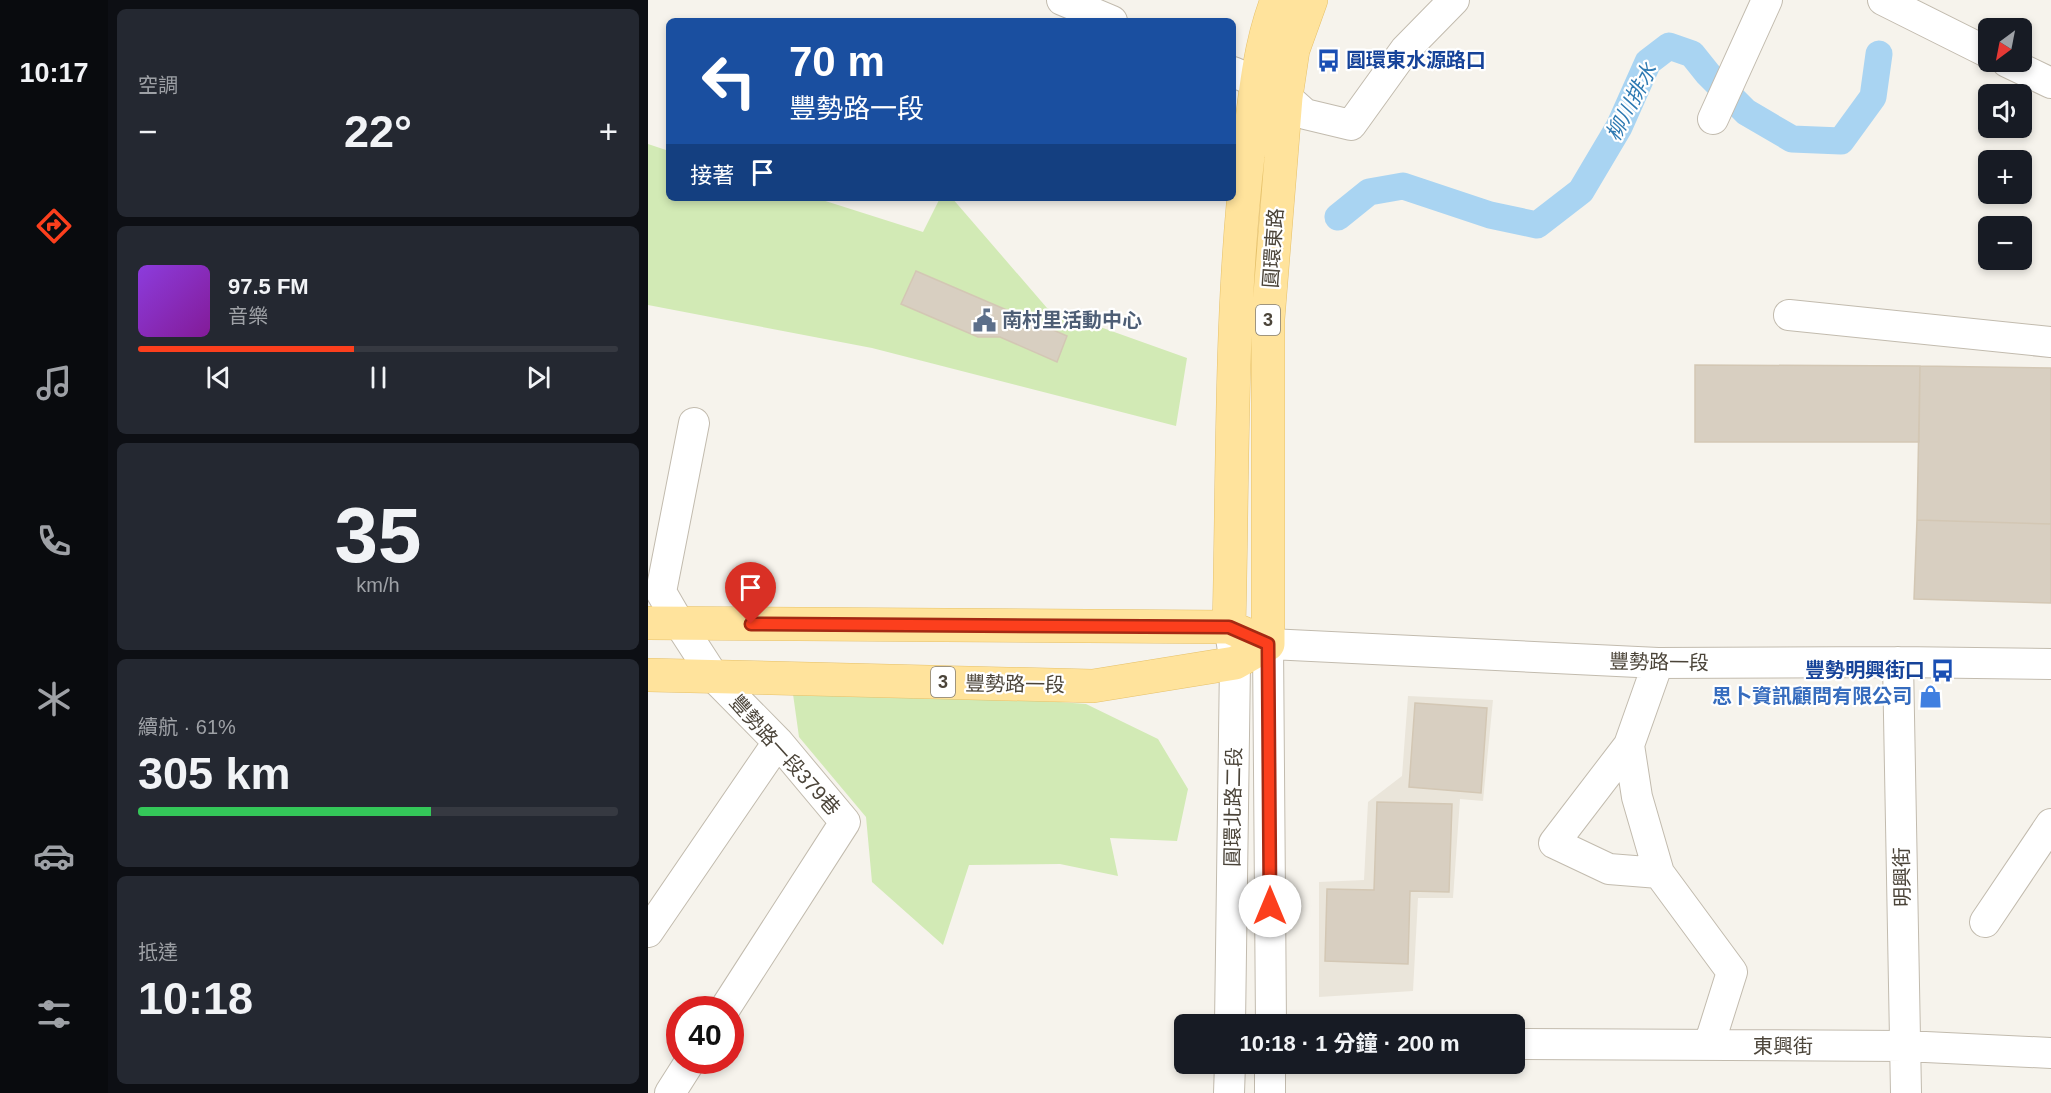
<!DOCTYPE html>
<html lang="zh-TW">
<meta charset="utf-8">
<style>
body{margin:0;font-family:Arial,"Noto Sans TC",sans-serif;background:#242831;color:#f1f3f6;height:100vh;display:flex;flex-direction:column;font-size:22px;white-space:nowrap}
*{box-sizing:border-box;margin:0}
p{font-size:20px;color:#9ea1a6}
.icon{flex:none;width:33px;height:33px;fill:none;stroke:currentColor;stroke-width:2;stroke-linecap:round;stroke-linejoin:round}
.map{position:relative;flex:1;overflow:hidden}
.drawer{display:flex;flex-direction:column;gap:9px;padding:9px;background:#0d0f14;width:540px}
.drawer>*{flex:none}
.top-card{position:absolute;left:18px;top:18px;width:570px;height:183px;border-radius:9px;box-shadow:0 3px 9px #0003;background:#1a4fa0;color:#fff;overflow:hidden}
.needle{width:39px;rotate:212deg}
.buttons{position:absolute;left:1330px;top:18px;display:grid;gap:12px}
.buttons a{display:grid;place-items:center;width:54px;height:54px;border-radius:9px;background:#171b24;box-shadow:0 3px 9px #0003;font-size:30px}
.speed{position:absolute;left:18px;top:996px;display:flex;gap:12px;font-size:30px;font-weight:700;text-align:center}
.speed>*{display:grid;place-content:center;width:78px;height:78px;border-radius:50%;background:#171b24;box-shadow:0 3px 9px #0003;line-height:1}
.speed .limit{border:9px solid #d22;background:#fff;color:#111}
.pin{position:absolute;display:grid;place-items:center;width:51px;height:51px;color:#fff;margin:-62px -26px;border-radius:50% 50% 50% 0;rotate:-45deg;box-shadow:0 0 6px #0007}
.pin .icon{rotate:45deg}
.me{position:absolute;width:66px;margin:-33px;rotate:0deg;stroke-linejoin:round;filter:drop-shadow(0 0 4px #0008)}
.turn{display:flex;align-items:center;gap:21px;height:126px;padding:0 24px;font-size:27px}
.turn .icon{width:78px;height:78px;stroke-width:2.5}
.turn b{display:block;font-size:42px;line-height:51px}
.then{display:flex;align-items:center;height:57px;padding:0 24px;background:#0003;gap:12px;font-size:22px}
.big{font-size:45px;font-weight:700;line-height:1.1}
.drawer .widget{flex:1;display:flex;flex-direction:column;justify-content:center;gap:9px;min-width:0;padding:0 21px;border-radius:9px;background:#242831}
.drawer .dial{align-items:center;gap:0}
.dial b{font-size:78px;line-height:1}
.song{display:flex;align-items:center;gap:18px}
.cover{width:72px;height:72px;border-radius:9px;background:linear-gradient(135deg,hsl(270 70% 55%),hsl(290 70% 35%))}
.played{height:6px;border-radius:3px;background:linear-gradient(90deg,#fc3f1d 45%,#363941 45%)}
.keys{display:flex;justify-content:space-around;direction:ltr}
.heat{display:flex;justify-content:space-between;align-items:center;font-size:33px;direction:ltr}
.charge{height:9px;border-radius:4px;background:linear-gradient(90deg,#34c759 61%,#363941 0)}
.trip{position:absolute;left:526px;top:1014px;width:351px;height:60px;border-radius:9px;background:#171b24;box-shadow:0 3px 9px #0003;font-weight:700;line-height:60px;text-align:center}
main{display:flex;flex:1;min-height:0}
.menu{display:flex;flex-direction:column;width:108px;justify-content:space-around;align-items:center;background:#090b0e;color:#9ea1a6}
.menu .icon{width:42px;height:42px}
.menu .current{color:#fc3f1d}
.menu b{font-size:27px;color:#f1f3f6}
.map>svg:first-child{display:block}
.residential{fill:#eae5da}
.green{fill:#d2eab5}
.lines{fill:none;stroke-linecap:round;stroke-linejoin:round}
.canal{stroke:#a9d4f2;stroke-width:27}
.building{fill:#d8cfc1;stroke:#d3c7b4;stroke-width:1.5}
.minor-casing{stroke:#c2bbae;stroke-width:32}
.major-casing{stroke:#e6c16a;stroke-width:34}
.minor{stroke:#fff;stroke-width:30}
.major{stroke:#ffe39c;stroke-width:33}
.route-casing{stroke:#a42913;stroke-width:15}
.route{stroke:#fc3f1d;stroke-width:10}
.labels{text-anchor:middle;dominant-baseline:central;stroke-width:4.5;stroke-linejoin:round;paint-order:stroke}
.shield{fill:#fff;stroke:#817c74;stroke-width:1.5}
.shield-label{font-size:18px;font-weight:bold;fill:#4b4439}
.transit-label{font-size:20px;font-weight:bold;fill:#164399;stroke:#fff;text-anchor:start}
.street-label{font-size:20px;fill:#4b4439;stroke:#fff}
.service-label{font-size:20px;font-weight:bold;fill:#4e5e75;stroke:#fff;text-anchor:start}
.shop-label{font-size:20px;font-weight:bold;fill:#366cbe;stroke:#fff;text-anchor:end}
.water-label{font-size:21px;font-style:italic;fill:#2e7ab2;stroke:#fff}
</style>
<main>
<nav class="menu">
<b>10:17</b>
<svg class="icon current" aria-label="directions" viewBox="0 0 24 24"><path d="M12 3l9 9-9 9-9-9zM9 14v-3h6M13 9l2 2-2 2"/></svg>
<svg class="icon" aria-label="music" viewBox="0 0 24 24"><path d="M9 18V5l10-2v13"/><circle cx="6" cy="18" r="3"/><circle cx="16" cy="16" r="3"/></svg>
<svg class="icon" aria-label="phone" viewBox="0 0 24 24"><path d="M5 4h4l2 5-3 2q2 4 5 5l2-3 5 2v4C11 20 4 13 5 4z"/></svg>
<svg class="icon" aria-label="climate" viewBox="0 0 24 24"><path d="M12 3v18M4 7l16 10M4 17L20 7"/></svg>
<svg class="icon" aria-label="car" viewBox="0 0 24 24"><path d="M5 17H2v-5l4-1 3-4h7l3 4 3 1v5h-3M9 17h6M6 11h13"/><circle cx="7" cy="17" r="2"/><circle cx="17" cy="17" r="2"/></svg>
<svg class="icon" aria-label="filters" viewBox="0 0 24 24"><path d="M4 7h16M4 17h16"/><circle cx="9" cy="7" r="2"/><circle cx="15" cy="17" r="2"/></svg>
</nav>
<section class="drawer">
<div class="widget"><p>空調</p>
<div class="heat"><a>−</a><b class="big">22°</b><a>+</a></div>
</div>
<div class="widget">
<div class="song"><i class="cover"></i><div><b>97.5 FM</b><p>音樂</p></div></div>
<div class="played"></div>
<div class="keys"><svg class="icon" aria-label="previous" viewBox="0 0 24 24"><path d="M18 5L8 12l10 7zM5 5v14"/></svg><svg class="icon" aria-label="pause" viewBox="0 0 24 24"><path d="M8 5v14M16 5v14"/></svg><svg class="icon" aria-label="next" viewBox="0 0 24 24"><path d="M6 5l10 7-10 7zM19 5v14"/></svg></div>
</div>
<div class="widget dial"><b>35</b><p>km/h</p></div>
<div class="widget"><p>續航 · 61%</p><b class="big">305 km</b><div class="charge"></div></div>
<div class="widget"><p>抵達</p><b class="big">10:18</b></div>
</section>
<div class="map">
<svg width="1403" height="1093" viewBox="0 0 1403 1093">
<rect width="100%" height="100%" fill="#f6f3ec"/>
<path class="residential" d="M760 696 845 700 835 801 812 799 805 898H770L765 991 671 997V882L716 880 720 802 754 776Z"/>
<path class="green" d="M0 144 21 151V198H168L275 232 292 198H304L399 308 539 358 528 426 224 348 0 305Z
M145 694H304L438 704 510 739 540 789 529 841 462 838 470 876 412 864 321 865 295 945 224 882 218 817 151 737Z"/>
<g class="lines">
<path class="canal" d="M690 217 721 192 755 186 842 215 889 225 933 191 971 127 1000 62 1021 46 1044 54 1060 74 1098 112 1144 139 1193 141 1225 97 1231 54"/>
</g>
<path class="building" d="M268 271 419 336 409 362 352 337H330L253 304Z
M1047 365 1272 366 1271 442H1047Z
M1272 366 1403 368V524L1269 520Z
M1269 520 1403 524V603L1266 599Z
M767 703 839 708 833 793 761 787Z
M729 802 804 804 801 892 762 891 760 964 677 961 679 889 726 890Z"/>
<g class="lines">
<defs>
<path id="minor" d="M414 0 464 21
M1235 0 1341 53
M1359 62 1403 83
M585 72 609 82
M638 97 657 114 703 125 757 50 806 0
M1065 119 1119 0
M1141 315 1403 342
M46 423 13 592 31 623 66 677 130 742 197 822 76 1010
M1250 662 1258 1093
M1010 663 981 745 989 797 1011 873 1084 972 1061 1045
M981 745 906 843 961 869 1011 873
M1337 922 1403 824
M0 932 130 742
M582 1024 587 663 583 638
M623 1024 620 644 1010 663 1250 662 1403 664
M867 1044 1257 1046 1403 1053
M22 1093 43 1060
M581 1093 582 1064
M622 1093V1064"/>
<path id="major" d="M0 623 581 627 602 636
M581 627C585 471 582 310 600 156 606 104 610 49 629 0
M620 644V319L638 97 645 50 663 0
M0 675 445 686 587 663 620 644"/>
</defs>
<use href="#minor" class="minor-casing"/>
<use href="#major" class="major-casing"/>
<use href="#minor" class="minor"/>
<use href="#major" class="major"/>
</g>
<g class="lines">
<defs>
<path id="route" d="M103 624 581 627 620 644 622 906"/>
</defs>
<use href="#route" class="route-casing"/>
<use href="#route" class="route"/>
</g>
<defs>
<symbol id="bus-bare" viewBox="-9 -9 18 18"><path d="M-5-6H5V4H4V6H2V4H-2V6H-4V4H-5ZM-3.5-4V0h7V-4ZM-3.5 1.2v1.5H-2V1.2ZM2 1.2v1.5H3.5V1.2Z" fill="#1a4fb4" stroke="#fff" stroke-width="2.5" paint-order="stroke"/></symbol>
<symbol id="civic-bare" viewBox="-9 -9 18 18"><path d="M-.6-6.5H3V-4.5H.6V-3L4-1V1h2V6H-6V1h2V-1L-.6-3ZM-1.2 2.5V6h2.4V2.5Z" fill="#5c6f8a" stroke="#fff" stroke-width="2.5" paint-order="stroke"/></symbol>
<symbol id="shop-bare" viewBox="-9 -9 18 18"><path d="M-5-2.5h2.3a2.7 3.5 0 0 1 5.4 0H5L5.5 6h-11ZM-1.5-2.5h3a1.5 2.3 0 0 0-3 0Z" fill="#3f7fe0" stroke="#fff" stroke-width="2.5" paint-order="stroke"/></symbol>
</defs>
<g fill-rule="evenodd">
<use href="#bus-bare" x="664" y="44" width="33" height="33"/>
<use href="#civic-bare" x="320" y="304" width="33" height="33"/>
<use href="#bus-bare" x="1278" y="654" width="33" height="33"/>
<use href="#shop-bare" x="1266" y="680" width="33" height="33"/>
</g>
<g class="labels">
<g class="shield">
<rect x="608" y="305" width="24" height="30" rx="4.5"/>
<rect x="283" y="667" width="24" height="30" rx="4.5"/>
</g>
<g class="shield-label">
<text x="620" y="320">3</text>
<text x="295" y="682">3</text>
</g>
<g class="transit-label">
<text x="698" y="60">圓環東水源路口</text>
<text x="1277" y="670" text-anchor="end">豐勢明興街口</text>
</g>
<g class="street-label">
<text transform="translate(625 248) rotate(-86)">圓環東路</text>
<text transform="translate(1011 662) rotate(1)">豐勢路一段</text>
<text transform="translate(367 684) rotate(1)">豐勢路一段</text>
<text transform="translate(137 755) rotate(48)">豐勢路一段379巷</text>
<text transform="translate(585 807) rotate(-89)">圓環北路二段</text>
<text transform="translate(1254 877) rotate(-91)">明興街</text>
<text x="1135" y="1046">東興街</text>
</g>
<g class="service-label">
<text x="354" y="320">南村里活動中心</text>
</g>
<g class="shop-label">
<text x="1264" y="696">思卜資訊顧問有限公司</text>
</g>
<g class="water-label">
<text transform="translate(983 102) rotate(-62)">柳川排水</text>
</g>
</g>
</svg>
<div class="buttons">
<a><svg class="needle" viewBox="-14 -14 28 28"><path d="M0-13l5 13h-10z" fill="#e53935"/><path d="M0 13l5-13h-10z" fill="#9ea1a6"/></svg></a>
<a><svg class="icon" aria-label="sound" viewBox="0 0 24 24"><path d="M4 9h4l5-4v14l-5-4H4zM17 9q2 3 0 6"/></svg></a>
<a>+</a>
<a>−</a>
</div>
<div class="speed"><div class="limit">40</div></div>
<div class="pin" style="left:103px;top:624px;background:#d93025"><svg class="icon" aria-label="arrive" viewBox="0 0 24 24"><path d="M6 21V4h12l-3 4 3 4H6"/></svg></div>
<svg class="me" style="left:622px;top:906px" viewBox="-20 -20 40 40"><circle r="19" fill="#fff"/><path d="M0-13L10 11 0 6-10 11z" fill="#fc3f1d"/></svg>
<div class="trip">10:18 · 1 分鐘 · 200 m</div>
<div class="top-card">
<div class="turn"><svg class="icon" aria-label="left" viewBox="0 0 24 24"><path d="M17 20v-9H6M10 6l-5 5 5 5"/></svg><div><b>70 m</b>豐勢路一段</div></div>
<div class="then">接著<svg class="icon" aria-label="arrive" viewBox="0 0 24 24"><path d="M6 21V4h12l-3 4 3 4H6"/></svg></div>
</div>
</div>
</main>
